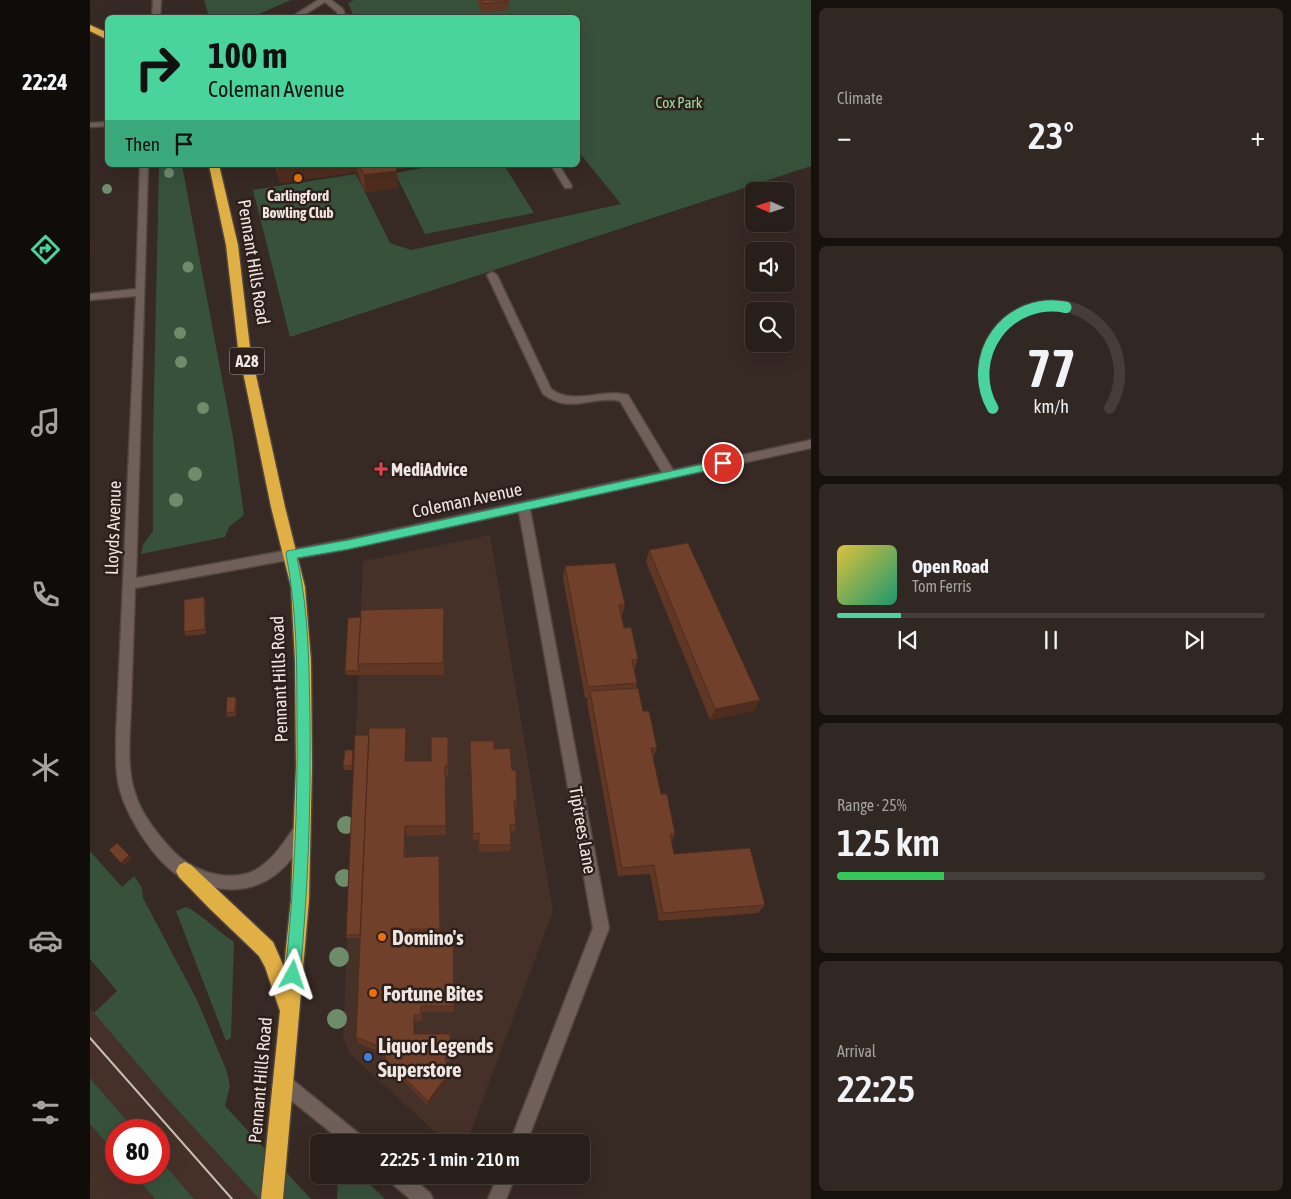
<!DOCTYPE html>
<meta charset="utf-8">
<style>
body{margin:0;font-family:"Asap Condensed",sans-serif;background:#312723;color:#f1f3f6;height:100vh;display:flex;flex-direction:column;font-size:19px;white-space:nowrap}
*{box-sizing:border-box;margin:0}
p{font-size:16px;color:#a5a2a2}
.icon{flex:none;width:28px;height:28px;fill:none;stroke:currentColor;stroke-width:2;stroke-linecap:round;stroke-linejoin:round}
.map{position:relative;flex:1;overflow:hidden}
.sheet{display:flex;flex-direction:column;gap:8px;padding:8px;background:#17110e;width:480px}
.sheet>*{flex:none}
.hud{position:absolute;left:15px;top:15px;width:475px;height:152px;border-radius:8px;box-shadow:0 5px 20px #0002,0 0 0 1px #453d39;background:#49d49c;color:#111;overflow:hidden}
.needle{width:32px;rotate:273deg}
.fabs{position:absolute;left:655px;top:182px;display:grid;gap:10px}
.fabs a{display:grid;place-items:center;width:50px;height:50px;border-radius:8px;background:#291f1a;box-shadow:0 5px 20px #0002,0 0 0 1px #453d39;font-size:25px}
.speed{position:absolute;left:15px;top:1119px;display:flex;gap:10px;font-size:25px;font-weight:700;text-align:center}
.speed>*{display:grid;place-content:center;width:65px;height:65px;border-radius:50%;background:#291f1a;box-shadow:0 5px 20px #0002,0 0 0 1px #453d39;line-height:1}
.speed .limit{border:8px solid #d22;background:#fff;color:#111}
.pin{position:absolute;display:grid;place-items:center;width:42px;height:42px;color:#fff;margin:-21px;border:2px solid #fff;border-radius:50%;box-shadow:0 1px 5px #0007}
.me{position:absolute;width:55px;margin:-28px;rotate:5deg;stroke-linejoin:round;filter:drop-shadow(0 0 4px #0008)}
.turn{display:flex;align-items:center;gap:18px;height:105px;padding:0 20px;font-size:22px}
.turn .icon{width:65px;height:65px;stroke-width:2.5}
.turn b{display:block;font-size:35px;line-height:42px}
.then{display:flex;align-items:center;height:48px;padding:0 20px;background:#0003;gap:10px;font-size:19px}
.big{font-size:38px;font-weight:600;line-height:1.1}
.sheet .card{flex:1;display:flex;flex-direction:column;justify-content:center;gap:8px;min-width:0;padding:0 18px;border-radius:8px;background:#312723}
.sheet .dial{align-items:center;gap:0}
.dial svg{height:130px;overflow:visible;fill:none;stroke:#453d39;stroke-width:7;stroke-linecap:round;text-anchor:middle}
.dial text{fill:#f1f3f6;stroke:none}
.song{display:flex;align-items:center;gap:15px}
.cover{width:60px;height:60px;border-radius:8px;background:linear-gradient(135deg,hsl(50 70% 55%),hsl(160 70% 35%))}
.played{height:5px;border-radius:2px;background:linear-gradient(90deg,#49d49c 15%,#453d39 15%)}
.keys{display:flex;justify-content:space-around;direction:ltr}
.heat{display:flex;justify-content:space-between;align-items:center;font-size:28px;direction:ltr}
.charge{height:8px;border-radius:4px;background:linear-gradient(90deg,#34c759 25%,#453d39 0)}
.trip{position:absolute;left:220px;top:1134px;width:280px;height:50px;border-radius:8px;background:#291f1a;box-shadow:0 5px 20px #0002,0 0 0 1px #453d39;font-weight:600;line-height:50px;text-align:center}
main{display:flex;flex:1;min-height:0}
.dock{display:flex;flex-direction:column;width:90px;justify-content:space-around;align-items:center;background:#100c0a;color:#a5a2a2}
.dock .icon{width:35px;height:35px}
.dock .selected{color:#49d49c}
.dock b{font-size:22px;color:#f1f3f6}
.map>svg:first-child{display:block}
.built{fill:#453128}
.green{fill:#37513b}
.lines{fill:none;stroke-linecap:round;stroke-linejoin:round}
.minor-casing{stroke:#50453f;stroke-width:3}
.highway-casing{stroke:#50453f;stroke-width:3}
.minor{fill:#71605a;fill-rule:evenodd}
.highway{fill:#e1b044;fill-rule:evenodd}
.tram{stroke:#cac0bb;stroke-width:2}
.tree{fill:#6e8c6a}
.wall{fill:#603725}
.shaded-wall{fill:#4e2d1e}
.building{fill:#70402b;stroke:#4e2d1e}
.route{fill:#49d49c;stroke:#2f8a65}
.food-dot{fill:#e8710a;stroke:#2d1f1a;stroke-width:2}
.health-dot{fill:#e0444e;stroke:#2d1f1a;stroke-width:2}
.shop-dot{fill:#3f7fe0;stroke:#2d1f1a;stroke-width:2}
.labels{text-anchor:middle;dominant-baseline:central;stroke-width:5;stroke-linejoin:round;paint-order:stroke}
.far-park-label{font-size:15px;fill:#9bdda4;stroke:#2d1f1a}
.far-poi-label{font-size:15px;font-weight:bold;fill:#efe6e2;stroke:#2d1f1a}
.shield{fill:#2d1f1a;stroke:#b5aaa6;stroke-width:1}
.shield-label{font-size:16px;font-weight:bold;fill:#efe6e2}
.street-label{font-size:18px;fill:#efe6e2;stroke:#2d1f1a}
.poi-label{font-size:18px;font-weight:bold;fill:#efe6e2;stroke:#2d1f1a;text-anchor:start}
.near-poi-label{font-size:21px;font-weight:bold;fill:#efe6e2;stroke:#2d1f1a;text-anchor:start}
</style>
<main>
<nav class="dock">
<b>22:24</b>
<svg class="icon selected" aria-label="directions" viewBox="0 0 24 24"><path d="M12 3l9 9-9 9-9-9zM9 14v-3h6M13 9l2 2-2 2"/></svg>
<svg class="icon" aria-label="music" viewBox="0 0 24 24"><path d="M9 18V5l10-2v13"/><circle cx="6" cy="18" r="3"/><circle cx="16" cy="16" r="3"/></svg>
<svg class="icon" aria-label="phone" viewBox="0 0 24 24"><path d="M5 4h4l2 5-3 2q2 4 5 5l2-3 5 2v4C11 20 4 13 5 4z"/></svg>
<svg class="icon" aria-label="climate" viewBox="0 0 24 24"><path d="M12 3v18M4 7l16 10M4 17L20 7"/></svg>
<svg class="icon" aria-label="car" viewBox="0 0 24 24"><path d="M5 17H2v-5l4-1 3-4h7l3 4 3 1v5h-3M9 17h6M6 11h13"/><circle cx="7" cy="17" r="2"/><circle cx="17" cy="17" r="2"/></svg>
<svg class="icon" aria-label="filters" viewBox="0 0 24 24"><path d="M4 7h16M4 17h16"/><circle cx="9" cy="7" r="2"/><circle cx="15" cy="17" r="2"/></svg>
</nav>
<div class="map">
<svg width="721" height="1199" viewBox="0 0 721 1199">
<rect width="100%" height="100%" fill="#372923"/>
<path class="built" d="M400 535 463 911 377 1142H356L259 1053 253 1037 273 561Z
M0 1008 74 1095 169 1199H104L69 1158V1130H45L0 1078Z
M0 1124 26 1155V1172L42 1173 65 1199H0Z"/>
<path class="green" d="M114 0H201L162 17H119Z
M264 0H721V166L200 337 163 190 266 174 300 243 321 250 531 204 488 151V18L264 17 258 3Z
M69 165H92L143 437 154 515 139 527 135 537 51 554 53 545 63 531V436Z
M349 165H414L444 213 335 234 305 173Z
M0 851 32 887 44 876 52 888 53 898 107 1000 136 1069 140 1086 135 1106 221 1199H169L74 1095 4 1013 27 991 0 959Z
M96 907C107 911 132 934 144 942L141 1038 136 1041 86 911Z
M0 1078 45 1130H26V1155L0 1124Z
M69 1158 104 1199H65L42 1173 69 1172Z
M248 1175H270L295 1199H247Z"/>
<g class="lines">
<defs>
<path id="minor" d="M63 0H71L70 18H62Z
M228 0H241L253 9 256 18H249L247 12 235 2 209 18H200Z
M18 122V126L0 127V123Z
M50 165H58L46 578 259 539 572 472 530 401C501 395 481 415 453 394L397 275 402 272 407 275 461 389C484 406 512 388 538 395L583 470 721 440V448L440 509 519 928 437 1142H420L503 928 429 512 259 549 45 588C44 627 42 667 41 706 40 734 36 766 45 793 52 816 69 836 85 853 103 870 130 880 155 874 173 870 187 852 197 838 202 831 205 824 212 821L217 823 219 828C199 876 162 901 111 884 104 882 96 880 89 876 64 860 40 821 31 794 25 775 26 756 26 737L46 296 0 300V294L46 289Z
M461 165H469L482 186 481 188H475Z
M193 1075 199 1077 272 1136 274 1142H253L187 1089 185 1083 187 1077Z
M296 1175H319L340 1193 343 1199H320L299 1181Z
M408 1175H426L416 1199H398Z"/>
<path id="highway" d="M0 25 18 33V40L0 31Z
M119 165H129L148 245 160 348 195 507 215 587 221 661 222 766 219 900 193 1199H171L190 1011 175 967 169 956 119 908 89 877 86 871 89 865 95 862 101 865 183 942 194 967 201 900 206 766 205 661 201 587 181 507 148 348 136 245Z"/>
</defs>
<use href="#minor" class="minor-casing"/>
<use href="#highway" class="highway-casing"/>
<use href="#minor" class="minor"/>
<use href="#highway" class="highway"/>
<path class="tram" d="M0 1038 142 1199"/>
</g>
<g class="tree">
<circle cx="79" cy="173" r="5"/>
<circle cx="17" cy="189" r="5"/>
<circle cx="98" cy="267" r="5.5"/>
<circle cx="90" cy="333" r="6"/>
<circle cx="91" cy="362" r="6"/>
<circle cx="113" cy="408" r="6"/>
<circle cx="105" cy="474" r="7"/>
<circle cx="86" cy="500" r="7"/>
<circle cx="256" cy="825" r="9"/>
<circle cx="254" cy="878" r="9"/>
<circle cx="249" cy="957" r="10"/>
<circle cx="247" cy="1019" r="10"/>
</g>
<path class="wall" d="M387 0H418L419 10 392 13Z
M185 165H336L307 169 308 188 275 192 267 172 190 183Z
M559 550 670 700 664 711 620 720 556 562Z
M475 566 535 604 532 616 534 628 548 659 544 670 547 683 546 688 553 711 567 748 563 758 571 794 585 834 581 842 584 854 675 905 668 913 569 921 560 874 528 876 497 702 498 698H495L473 578Z
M114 597 116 602V634L96 636 94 632Z
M354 608V675H256L255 671 271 617Z
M146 697 147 701 146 716 137 717 136 713Z
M358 737V776H356V835L316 836V857L349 856 350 935H363L364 1012H332V1021H325V1034H360V1062H356L357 1082 338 1105 300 1067 290 1052 268 1043 266 1037 270 938H256V935L317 739 316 761H341Z
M380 741 404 749 422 770 427 801 426 808H425L426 825 425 831H420L421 845 420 851 389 852 388 840H383Z
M263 750V770H254L253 766Z"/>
<path class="shaded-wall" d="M196 165H266L267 172 190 183 187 166Z
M301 165H336L301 170Z
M307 171 308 188 275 192 274 175Z
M0 240 1 243 0 256Z
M114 597 116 602V634L115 629Z
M146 697 147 701 146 716 145 712Z
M670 700 664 711 620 720 625 709Z
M316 728 317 739 316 771 315 761Z
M263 750 264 753 263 770 262 766Z
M315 826 316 836 315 866 314 857Z
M39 855 42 858 34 866 31 863Z
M324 1015 325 1021V1039L324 1034Z
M356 1077 357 1082 338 1105V1101Z"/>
<path class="building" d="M391 0H418L419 1 393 4Z
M269 165H305L307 171 274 175Z
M598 543 670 700 625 709 559 550Z
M525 563 535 604 529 605 534 628 541 627 548 659 542 660 547 683 498 687 475 566Z
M114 597 115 629 94 632V600Z
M354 608 353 663 268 664 271 610Z
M271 617 268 664 269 671H255L258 618Z
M548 688 553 711H559L567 748H561L571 794H577L585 834H580L584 854 660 848 675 905 573 913 564 865 532 868 500 691Z
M137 697H146L145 712 136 713Z
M279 728H316L315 761H341V737H358V766H355L356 826H315L314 857 349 856 350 929H319L320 935H363L364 1006H331V1015H324V1034H360V1056L356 1057V1077L338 1101 298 1062 288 1046 266 1037Z
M265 735H279L270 935H256Z
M380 741H404V749L420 748 422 770H426L427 801H424L426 825H420L421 845H389V833L383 834Z
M255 750H263L262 766H253Z
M27 843 39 855 31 863 19 850Z"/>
<path class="route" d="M633 460 637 461 638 463 637 466 259 549 207 558C219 611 219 666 220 720 221 806 218 890 210 975L208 980 203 982 198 980 195 975C204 891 208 806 207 721 207 665 207 609 196 554L197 551 259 540Z"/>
<g class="food-dot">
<circle cx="208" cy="178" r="5"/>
<circle cx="292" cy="937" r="5"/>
<circle cx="283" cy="993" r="5"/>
</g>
<path class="health-dot" d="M288.5 461.5h5v5h5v5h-5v5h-5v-5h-5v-5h5z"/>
<circle class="shop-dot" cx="278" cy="1057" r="5"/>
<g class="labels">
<g class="far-park-label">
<text x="589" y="102">Cox Park</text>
</g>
<g class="far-poi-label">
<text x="208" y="195">Carlingford<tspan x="208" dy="17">Bowling Club</tspan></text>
</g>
<rect class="shield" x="139.5" y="347.5" width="35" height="27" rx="4"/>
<g class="shield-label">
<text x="157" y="361">A28</text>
</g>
<g class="street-label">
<text transform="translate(164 262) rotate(81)">Pennant Hills Road</text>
<text transform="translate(377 500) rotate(-12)">Coleman Avenue</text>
<text transform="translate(23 528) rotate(-88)">Lloyds Avenue</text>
<text transform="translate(189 679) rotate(-92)">Pennant Hills Road</text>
<text transform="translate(493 830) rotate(80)">Tiptrees Lane</text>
<text transform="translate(170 1080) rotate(-85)">Pennant Hills Road</text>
</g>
<g class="poi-label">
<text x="301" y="469">MediAdvice</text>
</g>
<g class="near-poi-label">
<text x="302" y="937">Domino's</text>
<text x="293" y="993">Fortune Bites</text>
<text x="288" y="1045">Liquor Legends<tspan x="288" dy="24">Superstore</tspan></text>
</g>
</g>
</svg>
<div class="fabs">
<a><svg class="needle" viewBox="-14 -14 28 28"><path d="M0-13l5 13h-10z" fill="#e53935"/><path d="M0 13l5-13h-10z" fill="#a5a2a2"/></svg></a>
<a><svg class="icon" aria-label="sound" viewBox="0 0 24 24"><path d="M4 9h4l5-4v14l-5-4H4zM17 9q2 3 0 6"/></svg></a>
<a><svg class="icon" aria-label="search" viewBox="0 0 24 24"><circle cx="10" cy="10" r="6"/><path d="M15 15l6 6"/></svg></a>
</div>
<div class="speed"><div class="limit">80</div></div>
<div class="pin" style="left:633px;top:463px;background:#d93025"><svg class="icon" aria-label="arrive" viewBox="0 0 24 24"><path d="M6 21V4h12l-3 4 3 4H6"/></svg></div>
<svg class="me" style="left:203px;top:975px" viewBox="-20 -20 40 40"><path d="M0-17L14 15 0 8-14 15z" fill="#49d49c" stroke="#fff" stroke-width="4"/></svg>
<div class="trip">22:25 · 1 min · 210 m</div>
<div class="hud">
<div class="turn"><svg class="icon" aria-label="right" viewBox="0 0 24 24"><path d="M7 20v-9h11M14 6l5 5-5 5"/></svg><div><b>100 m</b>Coleman Avenue</div></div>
<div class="then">Then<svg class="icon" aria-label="arrive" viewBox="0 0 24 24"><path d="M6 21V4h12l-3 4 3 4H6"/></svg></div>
</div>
</div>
<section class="sheet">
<div class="card"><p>Climate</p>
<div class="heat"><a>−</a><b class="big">23°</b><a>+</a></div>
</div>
<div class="card dial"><svg viewBox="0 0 100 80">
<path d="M14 69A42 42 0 1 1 86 69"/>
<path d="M14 69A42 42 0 0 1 59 7" stroke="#49d49c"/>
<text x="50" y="56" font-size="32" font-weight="700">77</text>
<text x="50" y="72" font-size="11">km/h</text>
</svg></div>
<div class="card">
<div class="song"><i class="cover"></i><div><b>Open Road</b><p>Tom Ferris</p></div></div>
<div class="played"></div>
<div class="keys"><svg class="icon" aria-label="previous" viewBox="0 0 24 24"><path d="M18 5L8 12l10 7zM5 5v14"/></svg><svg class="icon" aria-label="pause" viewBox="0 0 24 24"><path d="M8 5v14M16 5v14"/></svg><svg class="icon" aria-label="next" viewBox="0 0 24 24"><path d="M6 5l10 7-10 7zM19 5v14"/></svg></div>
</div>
<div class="card"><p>Range · 25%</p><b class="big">125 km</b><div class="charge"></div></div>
<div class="card"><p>Arrival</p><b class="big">22:25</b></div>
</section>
</main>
